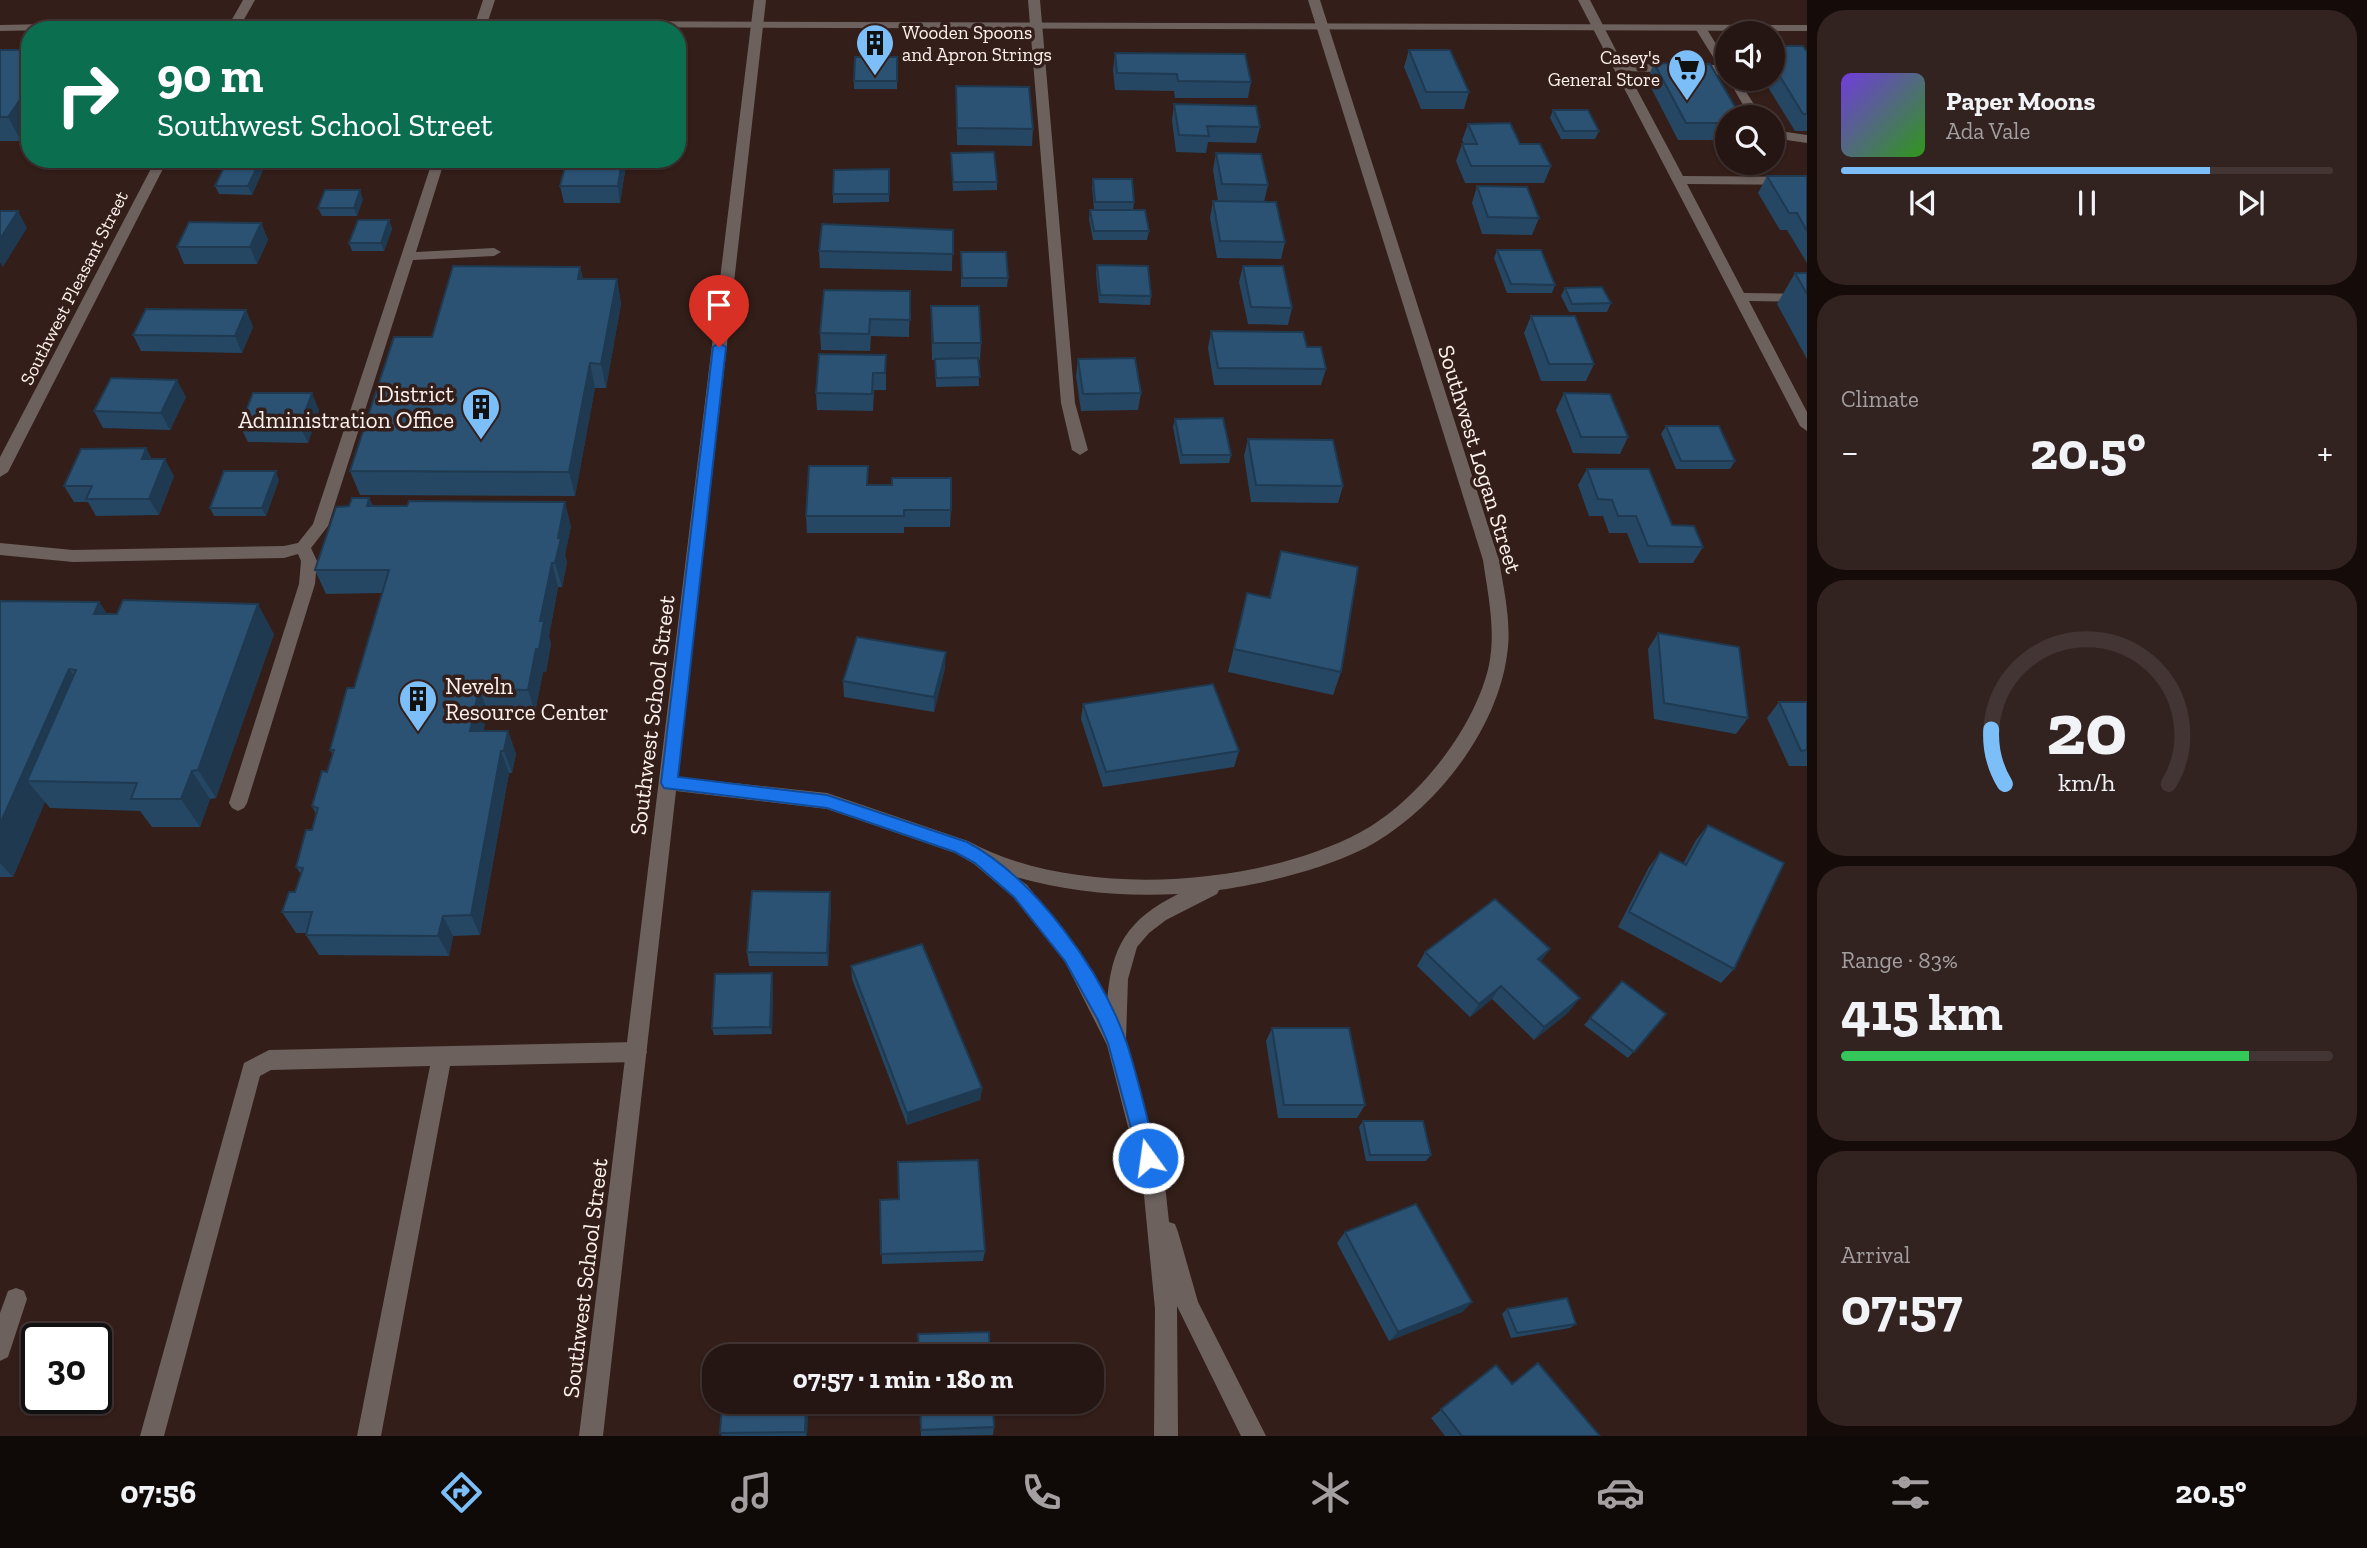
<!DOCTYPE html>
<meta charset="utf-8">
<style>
body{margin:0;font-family:"Zilla Slab",serif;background:#322321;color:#f1f3f6;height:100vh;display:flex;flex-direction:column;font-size:26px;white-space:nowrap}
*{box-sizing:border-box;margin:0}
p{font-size:23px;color:#a49fa0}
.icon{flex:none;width:38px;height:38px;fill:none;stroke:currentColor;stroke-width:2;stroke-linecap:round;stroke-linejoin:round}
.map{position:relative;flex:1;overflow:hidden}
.sheet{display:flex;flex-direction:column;gap:10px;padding:10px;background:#150c0a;width:560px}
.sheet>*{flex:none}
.hud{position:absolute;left:21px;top:21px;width:665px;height:147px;border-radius:28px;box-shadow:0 2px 5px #0004,0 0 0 2px #423533;background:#0b6e4f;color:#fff;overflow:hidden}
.tools{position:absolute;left:1715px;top:21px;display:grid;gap:14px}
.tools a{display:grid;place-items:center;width:70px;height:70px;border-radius:50%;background:#261613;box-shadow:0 2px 5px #0004,0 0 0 2px #423533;font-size:35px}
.speed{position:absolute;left:21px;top:1323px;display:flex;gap:14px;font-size:35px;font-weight:700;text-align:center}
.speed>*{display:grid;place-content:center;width:91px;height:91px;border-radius:50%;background:#261613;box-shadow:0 2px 5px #0004,0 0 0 2px #423533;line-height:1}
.speed .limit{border:4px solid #111;border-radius:10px;background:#fff;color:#111}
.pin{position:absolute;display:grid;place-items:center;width:60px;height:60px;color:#fff;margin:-72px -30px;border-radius:50% 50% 50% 0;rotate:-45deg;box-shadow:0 0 7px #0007}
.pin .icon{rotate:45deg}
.me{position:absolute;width:77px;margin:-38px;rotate:346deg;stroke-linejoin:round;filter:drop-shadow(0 0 5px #0008)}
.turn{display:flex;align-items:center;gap:24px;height:147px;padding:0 21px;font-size:32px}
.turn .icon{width:91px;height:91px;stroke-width:2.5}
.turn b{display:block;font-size:49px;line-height:60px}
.big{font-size:52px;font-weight:800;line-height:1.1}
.sheet .widget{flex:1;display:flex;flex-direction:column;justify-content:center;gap:10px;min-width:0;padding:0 24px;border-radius:28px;background:#322321}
.sheet .dial{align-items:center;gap:0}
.dial svg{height:182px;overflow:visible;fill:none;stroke:#423533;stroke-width:7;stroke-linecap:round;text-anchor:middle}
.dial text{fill:#f1f3f6;stroke:none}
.song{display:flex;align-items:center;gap:21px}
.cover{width:84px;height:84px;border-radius:10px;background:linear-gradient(135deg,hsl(260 70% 55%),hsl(110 70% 35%))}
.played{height:7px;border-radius:4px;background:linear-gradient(90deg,#7bbef8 75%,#423533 75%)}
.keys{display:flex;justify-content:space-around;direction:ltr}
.heat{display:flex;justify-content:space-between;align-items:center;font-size:38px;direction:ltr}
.charge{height:10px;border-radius:5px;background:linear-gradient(90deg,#34c759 83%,#423533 0)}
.trip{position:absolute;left:702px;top:1344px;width:402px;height:70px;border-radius:28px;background:#261613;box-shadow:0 2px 5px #0004,0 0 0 2px #423533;font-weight:800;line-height:70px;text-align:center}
.menu{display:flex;height:112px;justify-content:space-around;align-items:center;background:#0f0908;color:#a49fa0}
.menu .icon{width:49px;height:49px}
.menu .active{color:#7bbef8}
.menu b{font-size:32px;color:#f1f3f6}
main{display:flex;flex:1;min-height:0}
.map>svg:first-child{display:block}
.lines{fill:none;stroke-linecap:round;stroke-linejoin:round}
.service{fill:#6d615e;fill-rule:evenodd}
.minor{fill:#6d615e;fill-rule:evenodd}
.tertiary{fill:#6d615e;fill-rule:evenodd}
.wall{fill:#254763}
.shaded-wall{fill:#1e3950}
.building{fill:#2b5273;stroke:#1e3950;stroke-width:2}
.route{fill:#1a73e8;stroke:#114b97;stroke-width:2}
.labels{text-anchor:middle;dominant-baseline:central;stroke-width:7;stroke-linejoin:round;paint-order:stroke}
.far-poi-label{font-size:19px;fill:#fef2ef;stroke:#331e19;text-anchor:start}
.far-street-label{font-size:19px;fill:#fef2ef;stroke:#331e19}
.poi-label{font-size:23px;fill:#fef2ef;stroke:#331e19;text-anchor:end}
.street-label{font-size:23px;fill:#fef2ef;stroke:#331e19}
</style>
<main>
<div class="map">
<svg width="1807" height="1436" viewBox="0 0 1807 1436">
<rect width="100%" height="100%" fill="#331e19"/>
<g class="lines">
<path class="service" d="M483 0H495L485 30H473Z
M1028 0H1040L1075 403 1088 450 1080 455 1072 450 1061 403Z
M1578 0H1590L1623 64 1718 65 1695 28 1701 25 1705 26 1727 62V75L1627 71 1683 176 1807 177V185L1687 184 1744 293 1807 294V302L1749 301 1807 412V431L1800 426Z
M1727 77 1738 79 1762 117H1750Z
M1773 130 1807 135V143L1773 138Z
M433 159H445L416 252 494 248 501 252 494 256 413 260 328 526 311 548 317 561 315 584 247 803 244 808 238 811 232 808 229 803 299 584 301 561 298 554 284 558 73 562 0 555V543L73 550 284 546 298 543 313 524Z
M637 1042 644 1045 647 1052 644 1059 637 1062 450 1066 381 1436H357L430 1066 271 1070 260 1076 164 1436H140L244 1063 269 1050Z
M16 1288 24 1291 27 1299 8 1357 0 1361V1313L8 1291Z"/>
<path class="minor" d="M243 0H255L238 30H226Z
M754 0H766L678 777 827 793 968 841C1073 899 1254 888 1359 833 1416 803 1475 729 1489 665 1496 630 1488 595 1483 560L1308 0H1320L1499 560C1504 591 1512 624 1507 655 1497 729 1439 804 1376 842 1336 866 1265 884 1219 890L1217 894 1166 920 1149 933 1137 947 1128 979 1126 1039 1165 1185 1169 1222 1175 1224 1178 1232 1198 1302 1266 1436H1241L1177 1306 1178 1436H1154L1155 1309 1143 1185 1107 1045 1065 962 1013 897 974 864 955 853 827 809 676 791 603 1436H579ZM1016 877C1069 892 1124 897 1178 894 1127 920 1111 946 1107 1003L1079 950 1027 885Z
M156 159H168L8 472 0 477V457Z"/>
<path class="tertiary" d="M237 20 1807 25V31L237 26 0 31V25Z"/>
</g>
<path class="wall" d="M1773 46 1807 52V131H1795L1763 79H1773Z
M0 50H30V128L21 141H0Z
M1409 50 1469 92 1464 109H1421L1404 67Z
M1115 53 1251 82 1248 98H1175L1174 91 1115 90 1113 70Z
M897 57V89H854V81Z
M1654 63 1727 117V140H1678L1647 80Z
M956 86 1033 129 1032 146 957 145Z
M1174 104 1260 127 1256 143 1208 142 1206 153 1176 152 1172 121Z
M1553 110 1599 131 1595 139H1561L1550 118Z
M1468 124 1520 144 1551 166 1544 183H1465L1456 161 1462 144H1464L1462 140Z
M951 153 997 182V190L953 191Z
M1216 153 1268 185 1264 202 1218 201 1213 170Z
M627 159 620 203H564L560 186Z
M260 161 263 170 252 195 219 194 215 186Z
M889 169V202L833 203V194Z
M1767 176H1807V263L1787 230H1780L1758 193Z
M1093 179 1134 202 1133 210 1149 231 1147 240H1093L1089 219 1090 210H1094L1092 187Z
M1477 186 1539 218 1532 235 1482 234 1472 203Z
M363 199 357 216H322L318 208Z
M1213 201 1285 242 1281 259 1217 258 1210 218Z
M389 220 392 229 384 251H352L349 243Z
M261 223 268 240 257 264H184L177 247Z
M953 230 952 271 820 268 819 251Z
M1497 250 1555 285 1552 293H1507L1494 258Z
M961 252 1008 278 1007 287H961Z
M1097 265 1151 296 1150 305 1099 303 1096 274Z
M1243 266 1292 308 1288 325 1248 324 1239 282Z
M580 267 583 279H617L621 304 606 388H595L575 496 360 495 350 471 432 337Z
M1795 273H1807V359L1777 304Z
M1565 288 1611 303 1607 312H1569L1561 296Z
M910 291 909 337 871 336 870 351 821 350 820 333Z
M931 306 981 343 980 360H978L979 386 936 387 935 360H932Z
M246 310 253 327 242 353 141 351 133 335Z
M1531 316 1594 364 1586 381H1541L1524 333Z
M1211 331 1326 369 1321 385H1214L1208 348Z
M886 355V390H874L873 411 817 410 816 393Z
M1078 359 1141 393 1138 410 1081 411 1076 376Z
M1564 393 1628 437 1620 454 1573 453 1556 410Z
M186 397 170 430 103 428 94 411Z
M319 410 308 443 248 442 240 426Z
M1175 419 1231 455 1229 463 1180 464 1173 427Z
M1666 426 1735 461 1730 469H1676L1661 434Z
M1248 439 1343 486 1338 503 1251 502 1244 456Z
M146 448 152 459 174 476 159 515 96 516 88 502H74L64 486Z
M1587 469 1703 547 1693 563H1639L1627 533H1609L1603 516H1589L1578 485Z
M279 480 266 516H214L210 508Z
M868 485 951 510 950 527H904V533H807L806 516Z
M369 498 373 506 571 526 565 555 567 562 562 587H558L549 636 551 644 546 672H543L535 712H488L483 731H508L516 754 512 773H509L480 935 453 936 449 956 319 955 306 935 307 933H296L282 912 295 892 301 874 296 867 312 830 316 814 312 806 327 772 333 755 330 750 354 688 382 593 326 594 315 570 349 506Z
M1281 551 1341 672 1333 695 1228 672 1247 593 1269 597Z
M0 601 99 602 107 614 274 634 216 798 210 799 200 827H152L140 811 50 808 45 802 13 877H0Z
M1658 633 1748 718 1736 734 1654 719 1648 649Z
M945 668 934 712 844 697 843 681Z
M1779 702H1807V766H1789L1767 718Z
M1083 704 1239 751 1234 767 1103 787 1081 719Z
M1708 825 1734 969 1721 983 1618 927 1649 867 1660 852 1683 864 1696 840Z
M831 907 828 966H749L747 952Z
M1425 952 1541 962 1569 1012 1534 1040 1492 999 1470 1017 1417 966Z
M851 966 982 1088 980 1100 907 1125 852 979Z
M773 980 772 1034 714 1035 712 1028Z
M1622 981 1666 1014 1628 1058 1584 1025Z
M1272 1028 1365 1105 1357 1118H1278L1266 1041Z
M1363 1121 1431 1155 1426 1161H1366L1359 1127Z
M899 1199 985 1251 983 1261 882 1264 880 1200Z
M1345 1232 1472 1302 1462 1312 1389 1341 1337 1243Z
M1507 1309 1576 1324 1570 1328 1511 1338 1502 1314Z
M1496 1365 1511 1383 1600 1436H1445L1431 1418Z
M722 1402H808L807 1436H722L720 1433Z
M920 1402H993L994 1427 993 1435 921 1436Z"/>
<path class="shaded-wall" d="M22 97 30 113V128L21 141 8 117Z
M622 159H627L620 203 618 186Z
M260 161 263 170 252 195 248 186Z
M360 190 363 199 357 216 354 208Z
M18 211 27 228 3 267 0 262V239Z
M389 220 392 229 384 251 381 243Z
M261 223 268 240 257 264 250 247Z
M580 267 585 291 578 279Z
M617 279 621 304 606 388 601 364Z
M246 310 253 327 242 353 235 336Z
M590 363 595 388 575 496 569 472Z
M177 380 186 397 170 430 161 413Z
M312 393 319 410 308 443 300 426Z
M146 448 155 465 142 459Z
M165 459 174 476 159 515 149 499Z
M276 471 279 480 266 516 262 508Z
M369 498 379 522 367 506Z
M565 502 571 526 565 555 567 562 562 587 555 563 558 538Z
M552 563 558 587 549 636 551 644 546 672H543L535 712 528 690Z
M99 602 119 632 94 614Z
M258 604 274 634 216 798 198 770Z
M946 652 945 668 934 712V697Z
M69 669 90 698 27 781 45 802 13 877 0 863V824Z
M479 689 488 712 478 753 470 731Z
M508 731 516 754 512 773 504 751Z
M501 751 509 773 480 935 471 915Z
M192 771 210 799 200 827 181 799Z
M830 892 831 907 828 966 827 953Z
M443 916 453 936 449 956 438 936Z
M1550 949 1540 963 1538 959Z
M772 973 773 980 772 1034 770 1027Z
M1501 986 1492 999 1470 1017 1479 1004Z
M1580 998 1569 1012 1534 1040 1544 1027Z
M982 1088 980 1100 907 1125V1113Z
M1472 1302 1462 1312 1389 1341 1398 1332Z
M806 1402H808L807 1436H806L805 1432Z"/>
<path class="building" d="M1773 46H1803L1807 52V114H1803L1773 65Z
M0 50H30V97H22L8 117H0Z
M1409 50H1450L1469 92H1426Z
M1115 53 1245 54 1251 82 1178 81 1177 74 1117 73Z
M855 57H897V81H854Z
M1654 63 1710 64 1741 117H1727V123H1686Z
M956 86 1029 87 1033 129 957 128Z
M1174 104 1256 106 1260 127 1207 126 1209 136 1179 135Z
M1553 110H1588L1599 131H1564Z
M1510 123 1520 144H1540L1551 166H1471L1462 144H1477L1468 124Z
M994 152 997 182H953L951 153Z
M1216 153 1261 154 1268 185 1222 184Z
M567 159H622L618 186H560Z
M227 161H260L248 186H215Z
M889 169V194H833L834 170Z
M1767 176H1807V231L1797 213H1789Z
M1093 179H1132L1134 202H1095Z
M1477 186 1527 187 1539 218 1488 217Z
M325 190H360L354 208H318Z
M1213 201 1276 202 1285 242 1220 241Z
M1090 210H1145L1149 231H1094Z
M0 211H18L0 239Z
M358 220H389L381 243H349Z
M189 222 261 223 250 247H177Z
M822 224 953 230V254L819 251Z
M1497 250H1541L1555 285 1511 284Z
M961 252H1006L1008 278H962Z
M1097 265 1148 266 1151 296 1100 295Z
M453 266 580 267 578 279H617L601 364 590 363 569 472 350 471 394 337H432Z
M1243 266H1283L1292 308 1251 307Z
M1795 273H1807V294Z
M1602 287 1611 303 1572 304 1565 288Z
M824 290 910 291V320L870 319 869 334 820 333Z
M931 306H979L981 343H933Z
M146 309 246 310 235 336 133 335Z
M1531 316H1575L1594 364H1549Z
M1211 331 1303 332 1307 347H1321L1326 369 1218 368Z
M819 354 886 355 885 373H873L872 394 816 393Z
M978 358 980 377 936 378 935 359Z
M1135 358 1141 393 1083 394 1078 359Z
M111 378 177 380 161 413 94 411Z
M253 393H312L300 426H240Z
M1564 393 1610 394 1628 437H1581Z
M1223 418 1231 455H1182L1175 419Z
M1666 426H1719L1735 461H1681Z
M1248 439 1333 440 1343 486 1256 485Z
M146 448 142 459H165L149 499H86L92 486H64L81 449Z
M809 466H868L867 485H892V478H951V510H904V516H806Z
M1587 469H1649L1672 525 1694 526 1703 547 1648 546 1636 516H1618L1612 500 1598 499Z
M224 471H276L262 508H210Z
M352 498H369L367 506H407L409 501 565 502 558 538H561L555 563H552L540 621H544L539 649H536L528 690 479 689 470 731H508L504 751H501L471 915 443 916 438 936 306 935 312 912H282L289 892H295L303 868 296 867 306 830H312L318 808 312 806 322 771 327 772 334 750H330L347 688H354L389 570H315L336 507 349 506Z
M1281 551 1358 567 1341 672 1234 649 1247 593 1270 598Z
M123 600 258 604 198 770 192 771 181 799H131L137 783 27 781 76 670 69 669 0 824V601L99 602 94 614H117Z
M1658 633 1739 647 1748 718 1664 703Z
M857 637 946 652 934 697 843 681Z
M1213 684 1239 751 1106 772 1083 704Z
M1779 702H1807V750L1801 751Z
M1708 825 1784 863 1734 969 1629 912 1660 852 1686 865Z
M752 891 830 892 827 953 747 952Z
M1495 899 1550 949 1538 959 1580 998 1544 1027 1501 986 1479 1004 1425 952Z
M922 944 982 1088 907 1113 851 966Z
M772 973 770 1027 712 1028 715 974Z
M1622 981 1666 1014 1634 1052 1590 1018Z
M1272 1028H1349L1365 1105H1284Z
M1363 1121H1423L1431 1155H1370Z
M978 1160 985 1251 881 1254 880 1200 899 1199 898 1162Z
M1416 1204 1472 1302 1398 1332 1345 1232Z
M1567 1298 1576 1324 1517 1333 1507 1309Z
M989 1332 990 1356H919L918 1334Z
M807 1355V1356H726Z
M1538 1363 1600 1436H1462L1441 1409 1496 1365 1512 1384Z
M722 1402H806L805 1432 720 1433Z
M920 1402H993L994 1427 921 1430Z"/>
<path class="route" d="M719 343 726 347 678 777 827 795 967 842C1035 878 1102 971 1127 1044 1139 1081 1147 1120 1158 1158L1155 1165 1148 1168 1141 1165 1108 1043 1098 1020 1065 961 1014 897 975 863 955 852 827 808 664 788 661 783 713 347Z"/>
<defs>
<symbol id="building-pin" viewBox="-11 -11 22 30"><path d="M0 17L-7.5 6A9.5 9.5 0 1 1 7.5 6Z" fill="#7bbef8" stroke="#331e19"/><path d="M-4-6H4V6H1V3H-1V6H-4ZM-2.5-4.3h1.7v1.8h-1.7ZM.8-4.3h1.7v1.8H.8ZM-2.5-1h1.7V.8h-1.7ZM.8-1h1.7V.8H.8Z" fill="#111"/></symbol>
<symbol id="supermarket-pin" viewBox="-11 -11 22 30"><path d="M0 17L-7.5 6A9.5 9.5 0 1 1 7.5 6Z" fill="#7bbef8" stroke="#331e19"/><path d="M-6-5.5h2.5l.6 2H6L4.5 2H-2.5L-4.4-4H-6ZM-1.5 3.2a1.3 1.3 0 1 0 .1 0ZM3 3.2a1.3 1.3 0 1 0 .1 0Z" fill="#111"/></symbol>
</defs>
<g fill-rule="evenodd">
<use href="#building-pin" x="853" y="21" width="44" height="60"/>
<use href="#supermarket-pin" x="1665" y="46" width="44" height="60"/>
<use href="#building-pin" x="459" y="385" width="44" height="60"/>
<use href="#building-pin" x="396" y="677" width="44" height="60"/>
</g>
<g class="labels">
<g class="far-poi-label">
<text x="902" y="32">Wooden Spoons<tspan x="902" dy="22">and Apron Strings</tspan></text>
<text x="1660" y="57" text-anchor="end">Casey's<tspan x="1660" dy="22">General Store</tspan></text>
</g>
<g class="far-street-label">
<text transform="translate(74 288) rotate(-63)">Southwest Pleasant Street</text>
</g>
<g class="poi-label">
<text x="454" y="394">District<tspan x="454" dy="26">Administration Office</tspan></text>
<text x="445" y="686" text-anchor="start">Neveln<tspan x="445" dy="26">Resource Center</tspan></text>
</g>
<g class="street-label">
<text transform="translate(1480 459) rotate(73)">Southwest Logan Street</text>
<text transform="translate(652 715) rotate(-83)">Southwest School Street</text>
<text transform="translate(585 1278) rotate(-83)">Southwest School Street</text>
</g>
</g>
</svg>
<div class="tools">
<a><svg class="icon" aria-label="sound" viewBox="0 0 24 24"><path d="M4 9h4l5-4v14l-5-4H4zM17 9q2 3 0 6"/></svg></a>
<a><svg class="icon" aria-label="search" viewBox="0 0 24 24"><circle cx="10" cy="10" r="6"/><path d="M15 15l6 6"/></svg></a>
</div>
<div class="speed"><div class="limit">30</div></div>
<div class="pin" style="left:719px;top:347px;background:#d93025"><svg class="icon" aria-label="arrive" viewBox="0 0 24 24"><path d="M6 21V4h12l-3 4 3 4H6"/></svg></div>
<svg class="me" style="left:1148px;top:1158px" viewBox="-20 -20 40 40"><circle r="17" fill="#1a73e8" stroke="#fff" stroke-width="3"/><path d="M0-11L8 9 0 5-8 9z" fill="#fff"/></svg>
<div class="trip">07:57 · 1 min · 180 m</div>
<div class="hud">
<div class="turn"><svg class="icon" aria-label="right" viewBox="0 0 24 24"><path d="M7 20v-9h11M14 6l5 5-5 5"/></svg><div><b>90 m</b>Southwest School Street</div></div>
</div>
</div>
<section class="sheet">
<div class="widget">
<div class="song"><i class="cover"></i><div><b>Paper Moons</b><p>Ada Vale</p></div></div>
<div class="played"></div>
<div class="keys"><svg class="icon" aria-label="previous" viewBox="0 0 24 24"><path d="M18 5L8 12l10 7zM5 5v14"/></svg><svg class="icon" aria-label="pause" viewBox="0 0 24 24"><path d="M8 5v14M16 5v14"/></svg><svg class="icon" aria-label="next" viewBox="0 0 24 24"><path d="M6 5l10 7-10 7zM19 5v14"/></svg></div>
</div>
<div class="widget"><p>Climate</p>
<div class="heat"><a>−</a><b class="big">20.5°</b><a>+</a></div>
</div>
<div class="widget dial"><svg viewBox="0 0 100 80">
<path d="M14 69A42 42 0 1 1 86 69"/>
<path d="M14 69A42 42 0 0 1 8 45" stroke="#7bbef8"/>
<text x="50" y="56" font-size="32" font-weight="700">20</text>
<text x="50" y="72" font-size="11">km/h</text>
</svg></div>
<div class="widget"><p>Range · 83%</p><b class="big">415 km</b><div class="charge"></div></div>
<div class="widget"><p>Arrival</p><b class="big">07:57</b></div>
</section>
</main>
<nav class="menu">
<b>07:56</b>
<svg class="icon active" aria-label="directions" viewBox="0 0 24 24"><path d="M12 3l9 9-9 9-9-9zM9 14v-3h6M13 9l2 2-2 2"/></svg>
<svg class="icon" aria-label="music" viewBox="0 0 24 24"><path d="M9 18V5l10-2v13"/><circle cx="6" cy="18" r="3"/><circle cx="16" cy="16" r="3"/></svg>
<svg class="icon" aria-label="phone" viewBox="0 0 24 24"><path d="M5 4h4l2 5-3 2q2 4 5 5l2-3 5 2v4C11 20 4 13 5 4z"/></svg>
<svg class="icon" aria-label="climate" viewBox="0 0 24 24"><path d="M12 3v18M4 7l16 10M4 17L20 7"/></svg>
<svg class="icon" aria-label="car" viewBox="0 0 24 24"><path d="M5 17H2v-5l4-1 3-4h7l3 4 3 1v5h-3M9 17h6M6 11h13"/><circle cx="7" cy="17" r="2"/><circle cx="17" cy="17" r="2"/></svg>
<svg class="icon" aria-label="filters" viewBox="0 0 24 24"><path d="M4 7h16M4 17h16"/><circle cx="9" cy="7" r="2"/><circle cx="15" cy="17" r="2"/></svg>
<b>20.5°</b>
</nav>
